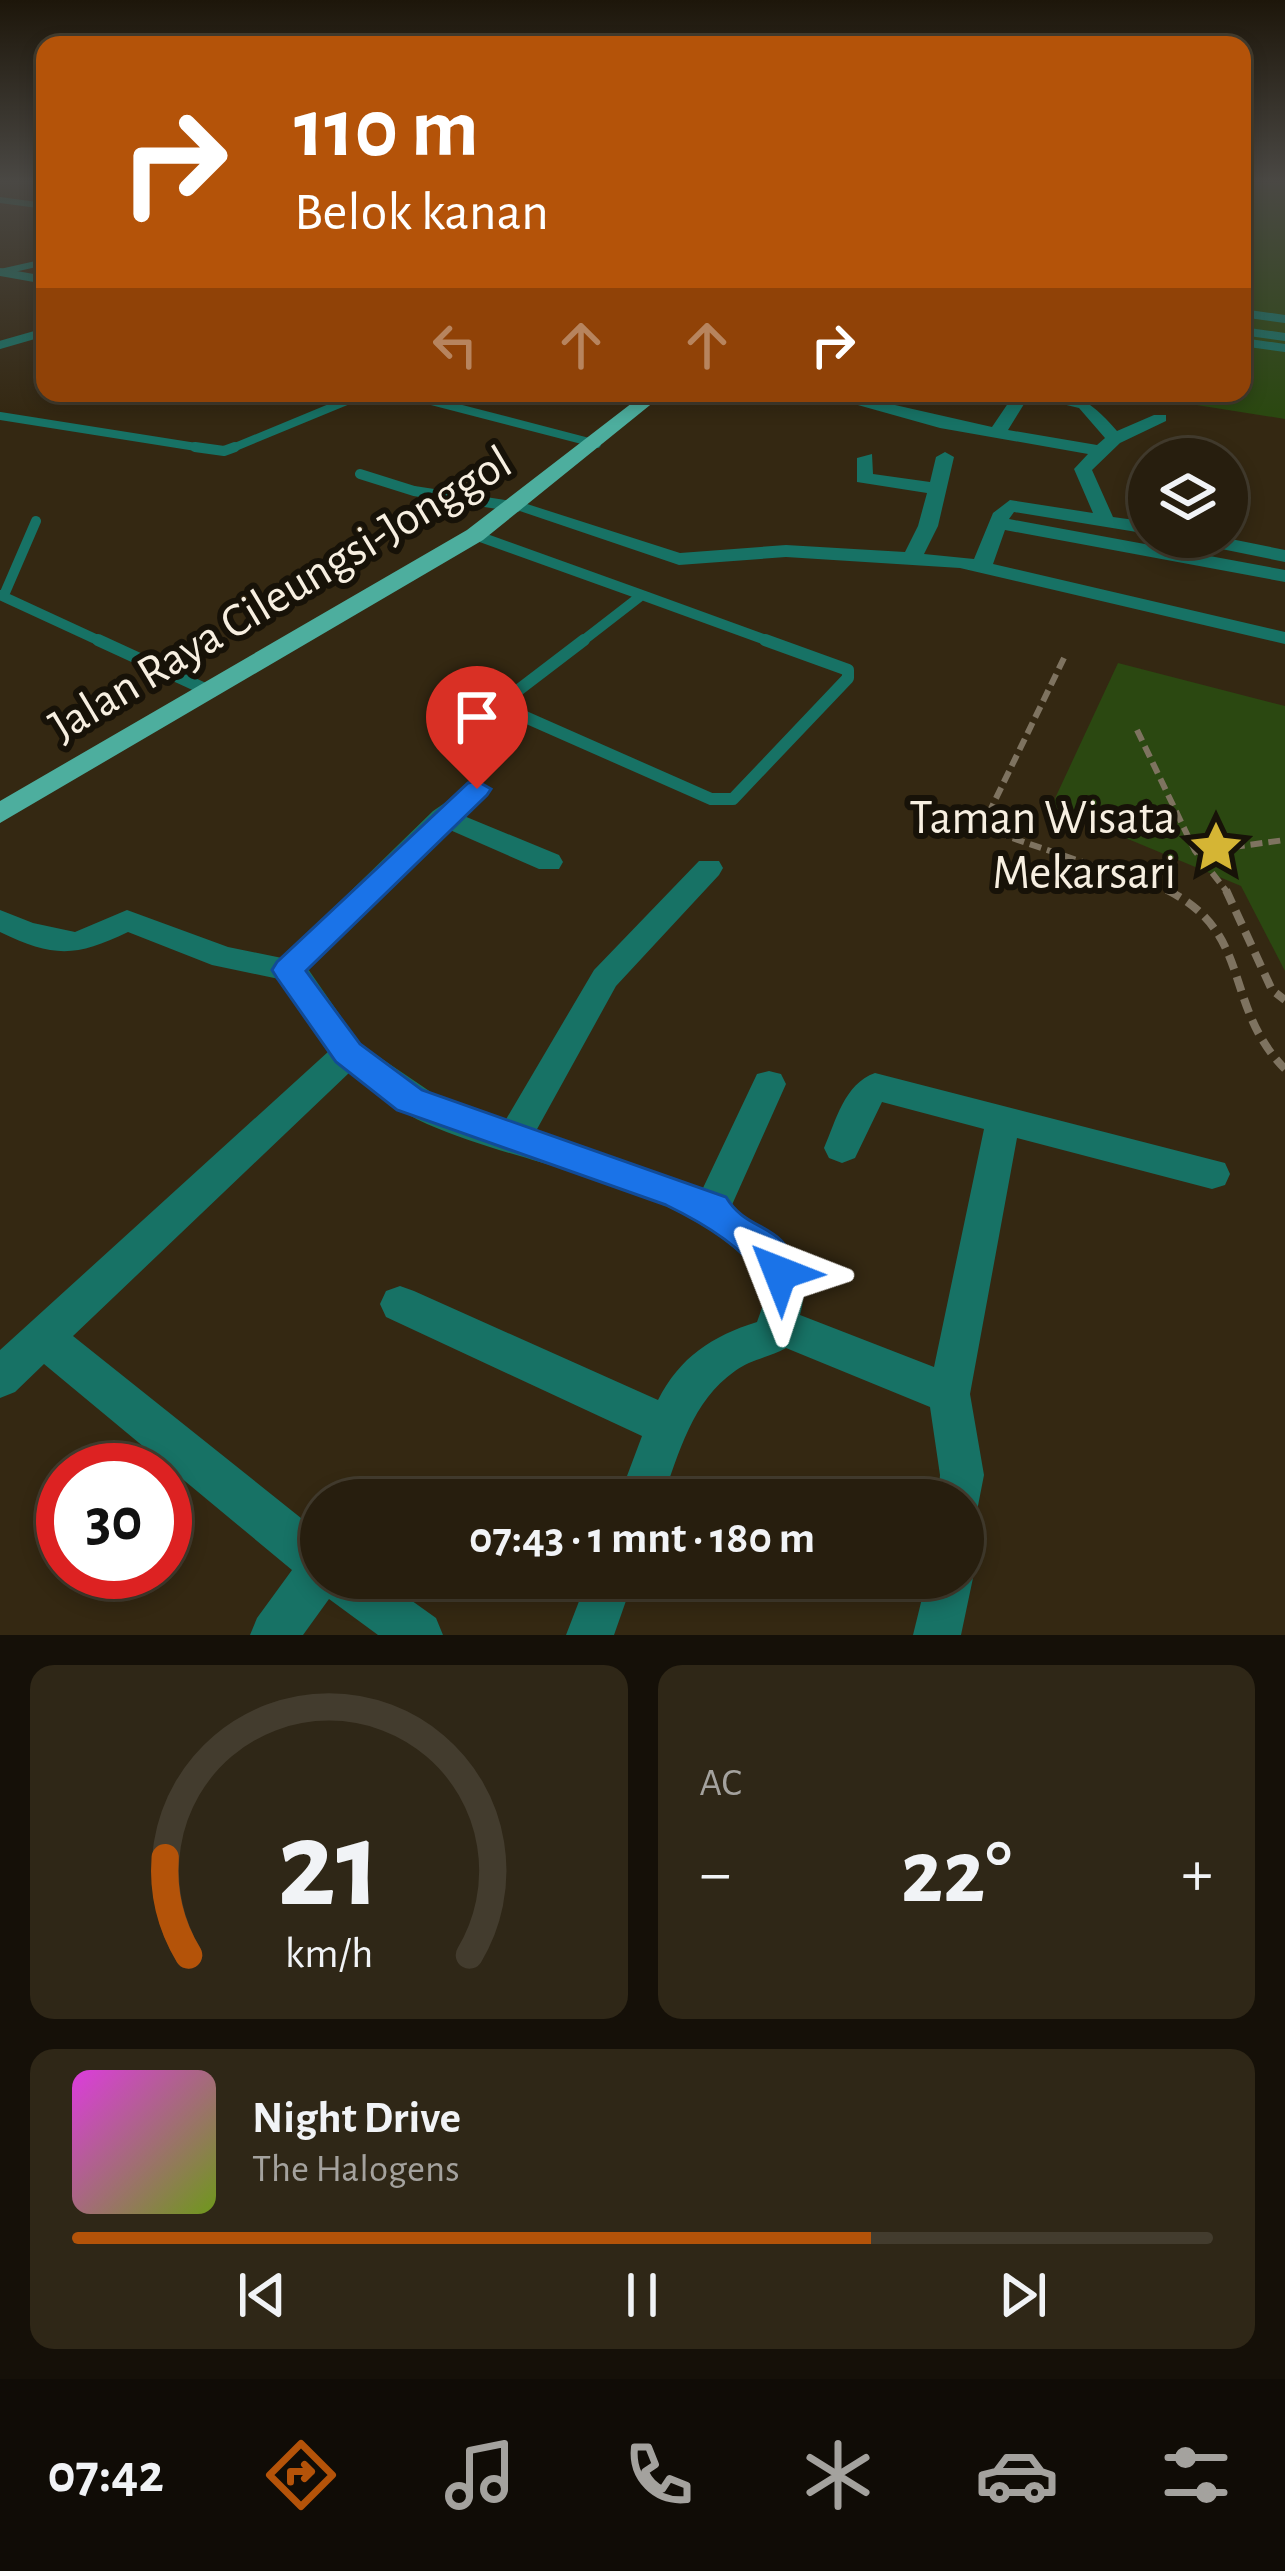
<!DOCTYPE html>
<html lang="id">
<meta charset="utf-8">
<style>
body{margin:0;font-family:"Alegreya Sans",sans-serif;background:#2f2717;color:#f1f3f6;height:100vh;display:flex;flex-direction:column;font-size:45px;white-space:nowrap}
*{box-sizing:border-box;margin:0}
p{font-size:39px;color:#a4a29e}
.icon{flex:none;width:66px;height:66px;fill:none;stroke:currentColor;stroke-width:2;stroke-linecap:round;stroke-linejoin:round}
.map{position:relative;height:1635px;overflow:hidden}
.side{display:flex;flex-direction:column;gap:30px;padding:30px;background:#151008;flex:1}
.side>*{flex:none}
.top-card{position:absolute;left:36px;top:36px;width:1215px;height:366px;border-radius:24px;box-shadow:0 6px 18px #0003,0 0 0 3px #433c2e;background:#b45309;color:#fff;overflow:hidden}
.controls{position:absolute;left:1128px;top:438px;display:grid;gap:24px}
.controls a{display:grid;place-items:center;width:120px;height:120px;border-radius:50%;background:#271e0e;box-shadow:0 6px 18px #0003,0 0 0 3px #433c2e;font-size:60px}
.speed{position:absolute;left:36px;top:1443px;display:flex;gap:24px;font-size:60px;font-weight:700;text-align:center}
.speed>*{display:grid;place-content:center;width:156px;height:156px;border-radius:50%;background:#271e0e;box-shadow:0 6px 18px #0003,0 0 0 3px #433c2e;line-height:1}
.speed .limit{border:18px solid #d22;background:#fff;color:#111}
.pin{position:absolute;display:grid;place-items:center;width:102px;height:102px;color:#fff;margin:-123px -51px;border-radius:50% 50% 50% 0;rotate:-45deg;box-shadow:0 0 12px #0007}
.pin .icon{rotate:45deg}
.me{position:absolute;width:132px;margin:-66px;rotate:315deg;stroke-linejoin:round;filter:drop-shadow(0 0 9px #0008)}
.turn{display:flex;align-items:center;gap:42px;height:252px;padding:0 60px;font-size:54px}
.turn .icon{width:156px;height:156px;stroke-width:2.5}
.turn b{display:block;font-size:84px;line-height:102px}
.lanes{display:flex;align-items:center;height:114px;padding:0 60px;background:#0003;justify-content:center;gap:60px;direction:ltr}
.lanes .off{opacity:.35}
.big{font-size:90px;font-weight:700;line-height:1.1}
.side .card{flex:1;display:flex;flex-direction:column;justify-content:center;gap:18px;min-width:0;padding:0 42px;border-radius:24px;background:#2f2717}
.side .dial{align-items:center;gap:0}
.dial svg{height:312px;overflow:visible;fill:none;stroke:#433c2e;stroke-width:7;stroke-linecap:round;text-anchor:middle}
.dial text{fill:#f1f3f6;stroke:none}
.song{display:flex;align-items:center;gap:36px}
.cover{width:144px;height:144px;border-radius:18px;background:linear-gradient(135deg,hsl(300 70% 55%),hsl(80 70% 35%))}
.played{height:12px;border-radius:6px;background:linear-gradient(90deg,#b45309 70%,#433c2e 70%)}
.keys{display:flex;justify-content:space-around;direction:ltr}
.heat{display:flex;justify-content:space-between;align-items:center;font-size:66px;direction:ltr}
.side .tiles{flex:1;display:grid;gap:30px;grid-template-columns:1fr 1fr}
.card:last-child{grid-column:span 2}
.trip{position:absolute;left:300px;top:1479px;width:684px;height:120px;border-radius:60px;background:#271e0e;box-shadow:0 6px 18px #0003,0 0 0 3px #433c2e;font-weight:700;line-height:120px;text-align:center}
.tabs{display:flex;height:192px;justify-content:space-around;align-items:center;background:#100c06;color:#a4a29e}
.tabs .icon{width:84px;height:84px}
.tabs .on{color:#b45309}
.tabs b{font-size:54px;color:#f1f3f6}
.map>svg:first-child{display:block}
.green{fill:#2b4811}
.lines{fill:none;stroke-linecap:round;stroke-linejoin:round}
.path-far1{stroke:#7e7360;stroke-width:6;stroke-dasharray:12 6;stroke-linecap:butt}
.path{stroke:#7e7360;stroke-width:8;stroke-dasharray:15 8;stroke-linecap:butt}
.lane-far3{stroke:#177265;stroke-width:6}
.lane-far2{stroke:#177265;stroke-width:8}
.lane-far1{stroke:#177265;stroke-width:10}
.lane{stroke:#177265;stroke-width:12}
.street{fill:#177265;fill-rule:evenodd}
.primary{fill:#4dae9e;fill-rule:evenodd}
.route{fill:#1a73e8;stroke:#114b97;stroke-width:3}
.labels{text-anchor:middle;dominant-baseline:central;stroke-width:12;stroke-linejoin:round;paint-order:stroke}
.street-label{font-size:48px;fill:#f7efe1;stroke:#171208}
.poi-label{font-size:48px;fill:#f7efe1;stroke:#171208;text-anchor:end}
</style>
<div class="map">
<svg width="1285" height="1635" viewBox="0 0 1285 1635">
<rect width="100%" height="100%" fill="#342812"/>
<path class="green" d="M1242 183H1285V419L1121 393H1242Z
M1118 663 1285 706V971L1241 886 1051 807Z"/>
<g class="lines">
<path class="path-far1" d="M1064 658 984 823 1009 837 1174 893
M1137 730 1195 851 1228 893
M1197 852 1285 840"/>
<path class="path" d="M1167 890C1254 933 1222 1005 1285 1069
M1226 890 1272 990 1285 1000"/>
<path class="lane-far3" d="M1242 194 1246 183
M0 272 45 262"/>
<path class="lane-far2" d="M1242 313 1285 319
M1242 331 1285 337
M1242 342 1285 348
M0 345 45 332
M400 393 597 444
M0 416 215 450
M228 450 366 393"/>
<path class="lane-far1" d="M195 447 224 451 235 447
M360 474 414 491 517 507
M475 535 642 595
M0 595 104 643
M4 595 36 521
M642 595 774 643
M580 643 642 595"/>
<path class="lane" d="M98 640 209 691
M584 640 508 698 507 709 711 799H733L848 678V670L765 640"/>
<path class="street" d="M0 197 45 203V209L0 203Z
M0 268 45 276V284L0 276Z
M733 393H784C773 401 744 401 733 393Z
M815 393H842L992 427 1015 393C1069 393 1081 389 1117 431L1154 415H1166V421L1120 443 1092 470 1113 517 1149 522V534L1014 512 1009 519 1285 570V582L1005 530 993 564 1285 632V644L960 568 786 557 679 565 508 507 524 503 680 553 786 545 905 552 918 526 927 493 857 482V458L872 454 873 474 930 482 936 457 945 452 954 457 938 526 924 554 974 559 993 513 1010 500 1093 513 1074 469 1088 454 940 428ZM1029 396 1079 408 1105 438 1097 445 1008 430Z
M1182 537H1221L1285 550V562L1192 543Z
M477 781 490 789 464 816 559 855 563 862 559 869H539L450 830 308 969 360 1044 447 1103 505 1121 594 970 699 861H719L723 868 719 875 616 986 536 1131 703 1188 757 1074 769 1071 781 1074 786 1084 731 1207C771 1234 816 1260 800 1315L934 1367 984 1129 882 1102 855 1158 842 1163 829 1158 824 1148C836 1121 844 1084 875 1073L1225 1163 1230 1174 1225 1185 1212 1189 1017 1138 970 1394 984 1475 976 1516 963 1521V1500H938L940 1475 930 1407 786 1348C770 1357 750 1360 735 1371 692 1401 679 1453 662 1500H618L642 1436 386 1317 380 1304 386 1291 400 1286 414 1291 658 1400C680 1357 712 1336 757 1322L763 1305 762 1276C685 1183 532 1170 427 1124 400 1113 374 1089 350 1072L73 1336 321 1534V1578H380L436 1618 443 1635H378L329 1599 303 1635H250L257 1618 292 1570 44 1364 15 1392 0 1398V1350L329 1051 291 990 279 979 212 965 128 932C76 957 54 958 0 932V910L33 923 75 932 127 910 228 947 282 958 433 811Z
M963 1560 973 1578 961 1635H913L927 1578H963Z
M588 1578H634L614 1635H566Z"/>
<path class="primary" d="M645 393H665L483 540 0 823V801L467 530Z"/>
</g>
<linearGradient id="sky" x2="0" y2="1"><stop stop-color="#1d160a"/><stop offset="0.44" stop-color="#4a4844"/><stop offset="1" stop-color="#4a4844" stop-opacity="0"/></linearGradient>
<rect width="1285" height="412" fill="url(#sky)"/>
<path class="route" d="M477 781 491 789 487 795 306 971 360 1044 422 1090 726 1197C749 1235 783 1219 799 1273L794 1285 780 1290 766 1285C750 1250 701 1222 666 1205L397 1110 336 1062 277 978 272 970 277 962 468 783Z"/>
<defs>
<symbol id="sight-bare" viewBox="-9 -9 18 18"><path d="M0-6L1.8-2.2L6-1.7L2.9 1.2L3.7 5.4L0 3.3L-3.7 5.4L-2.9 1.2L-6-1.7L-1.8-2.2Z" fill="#d5b534" stroke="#171208" stroke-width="2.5" paint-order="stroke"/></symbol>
</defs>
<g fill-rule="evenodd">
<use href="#sight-bare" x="1178" y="809" width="76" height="76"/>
</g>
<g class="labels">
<g class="street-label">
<text transform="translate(281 595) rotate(-31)">Jalan Raya Cileungsi-Jonggol</text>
</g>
<g class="poi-label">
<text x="1176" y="819">Taman Wisata<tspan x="1176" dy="55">Mekarsari</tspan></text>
</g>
</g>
</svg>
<div class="controls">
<a><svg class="icon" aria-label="layers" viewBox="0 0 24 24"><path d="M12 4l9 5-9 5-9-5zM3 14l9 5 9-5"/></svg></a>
</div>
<div class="speed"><div class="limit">30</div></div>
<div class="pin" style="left:477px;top:789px;background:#d93025"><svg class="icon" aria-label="arrive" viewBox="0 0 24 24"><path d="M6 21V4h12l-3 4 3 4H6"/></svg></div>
<svg class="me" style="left:780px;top:1273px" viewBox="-20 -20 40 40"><path d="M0-17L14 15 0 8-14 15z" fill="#1a73e8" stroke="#fff" stroke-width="4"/></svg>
<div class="trip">07:43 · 1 mnt · 180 m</div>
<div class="top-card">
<div class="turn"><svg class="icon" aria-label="right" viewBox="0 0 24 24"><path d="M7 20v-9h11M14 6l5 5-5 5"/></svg><div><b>110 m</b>Belok kanan</div></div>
<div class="lanes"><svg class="icon off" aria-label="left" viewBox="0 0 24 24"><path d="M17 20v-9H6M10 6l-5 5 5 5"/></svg><svg class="icon off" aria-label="ahead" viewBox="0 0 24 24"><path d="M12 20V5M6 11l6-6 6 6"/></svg><svg class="icon off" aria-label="ahead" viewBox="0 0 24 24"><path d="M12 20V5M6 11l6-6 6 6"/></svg><svg class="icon" aria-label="right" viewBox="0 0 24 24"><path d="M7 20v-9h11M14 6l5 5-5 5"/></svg></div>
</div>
</div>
<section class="side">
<div class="tiles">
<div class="card dial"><svg viewBox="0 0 100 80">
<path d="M14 69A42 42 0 1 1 86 69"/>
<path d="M14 69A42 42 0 0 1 8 44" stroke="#b45309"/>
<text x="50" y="56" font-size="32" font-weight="700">21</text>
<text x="50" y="72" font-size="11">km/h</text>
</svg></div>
<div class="card"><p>AC</p>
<div class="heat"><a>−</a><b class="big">22°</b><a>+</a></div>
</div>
<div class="card">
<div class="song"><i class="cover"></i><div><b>Night Drive</b><p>The Halogens</p></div></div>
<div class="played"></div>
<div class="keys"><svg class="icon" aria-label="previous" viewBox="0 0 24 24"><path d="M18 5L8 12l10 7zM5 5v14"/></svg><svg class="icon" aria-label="pause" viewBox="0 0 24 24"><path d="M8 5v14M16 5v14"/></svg><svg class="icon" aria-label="next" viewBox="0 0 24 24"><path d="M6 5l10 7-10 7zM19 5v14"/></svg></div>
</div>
</div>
</section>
<nav class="tabs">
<b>07:42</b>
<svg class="icon on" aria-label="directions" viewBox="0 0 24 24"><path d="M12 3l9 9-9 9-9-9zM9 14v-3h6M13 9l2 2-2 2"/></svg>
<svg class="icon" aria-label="music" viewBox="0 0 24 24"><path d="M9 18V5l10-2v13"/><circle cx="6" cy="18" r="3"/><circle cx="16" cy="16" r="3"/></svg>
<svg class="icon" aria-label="phone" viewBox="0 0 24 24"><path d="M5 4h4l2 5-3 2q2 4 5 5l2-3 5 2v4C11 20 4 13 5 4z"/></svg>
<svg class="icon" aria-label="climate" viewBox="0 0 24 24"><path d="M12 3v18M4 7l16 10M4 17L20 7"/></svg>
<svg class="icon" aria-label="car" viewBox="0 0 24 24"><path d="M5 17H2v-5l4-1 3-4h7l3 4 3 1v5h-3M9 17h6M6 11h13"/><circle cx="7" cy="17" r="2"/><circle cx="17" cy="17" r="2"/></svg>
<svg class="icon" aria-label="filters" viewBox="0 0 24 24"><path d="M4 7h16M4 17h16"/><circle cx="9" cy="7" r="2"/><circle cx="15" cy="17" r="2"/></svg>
</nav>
